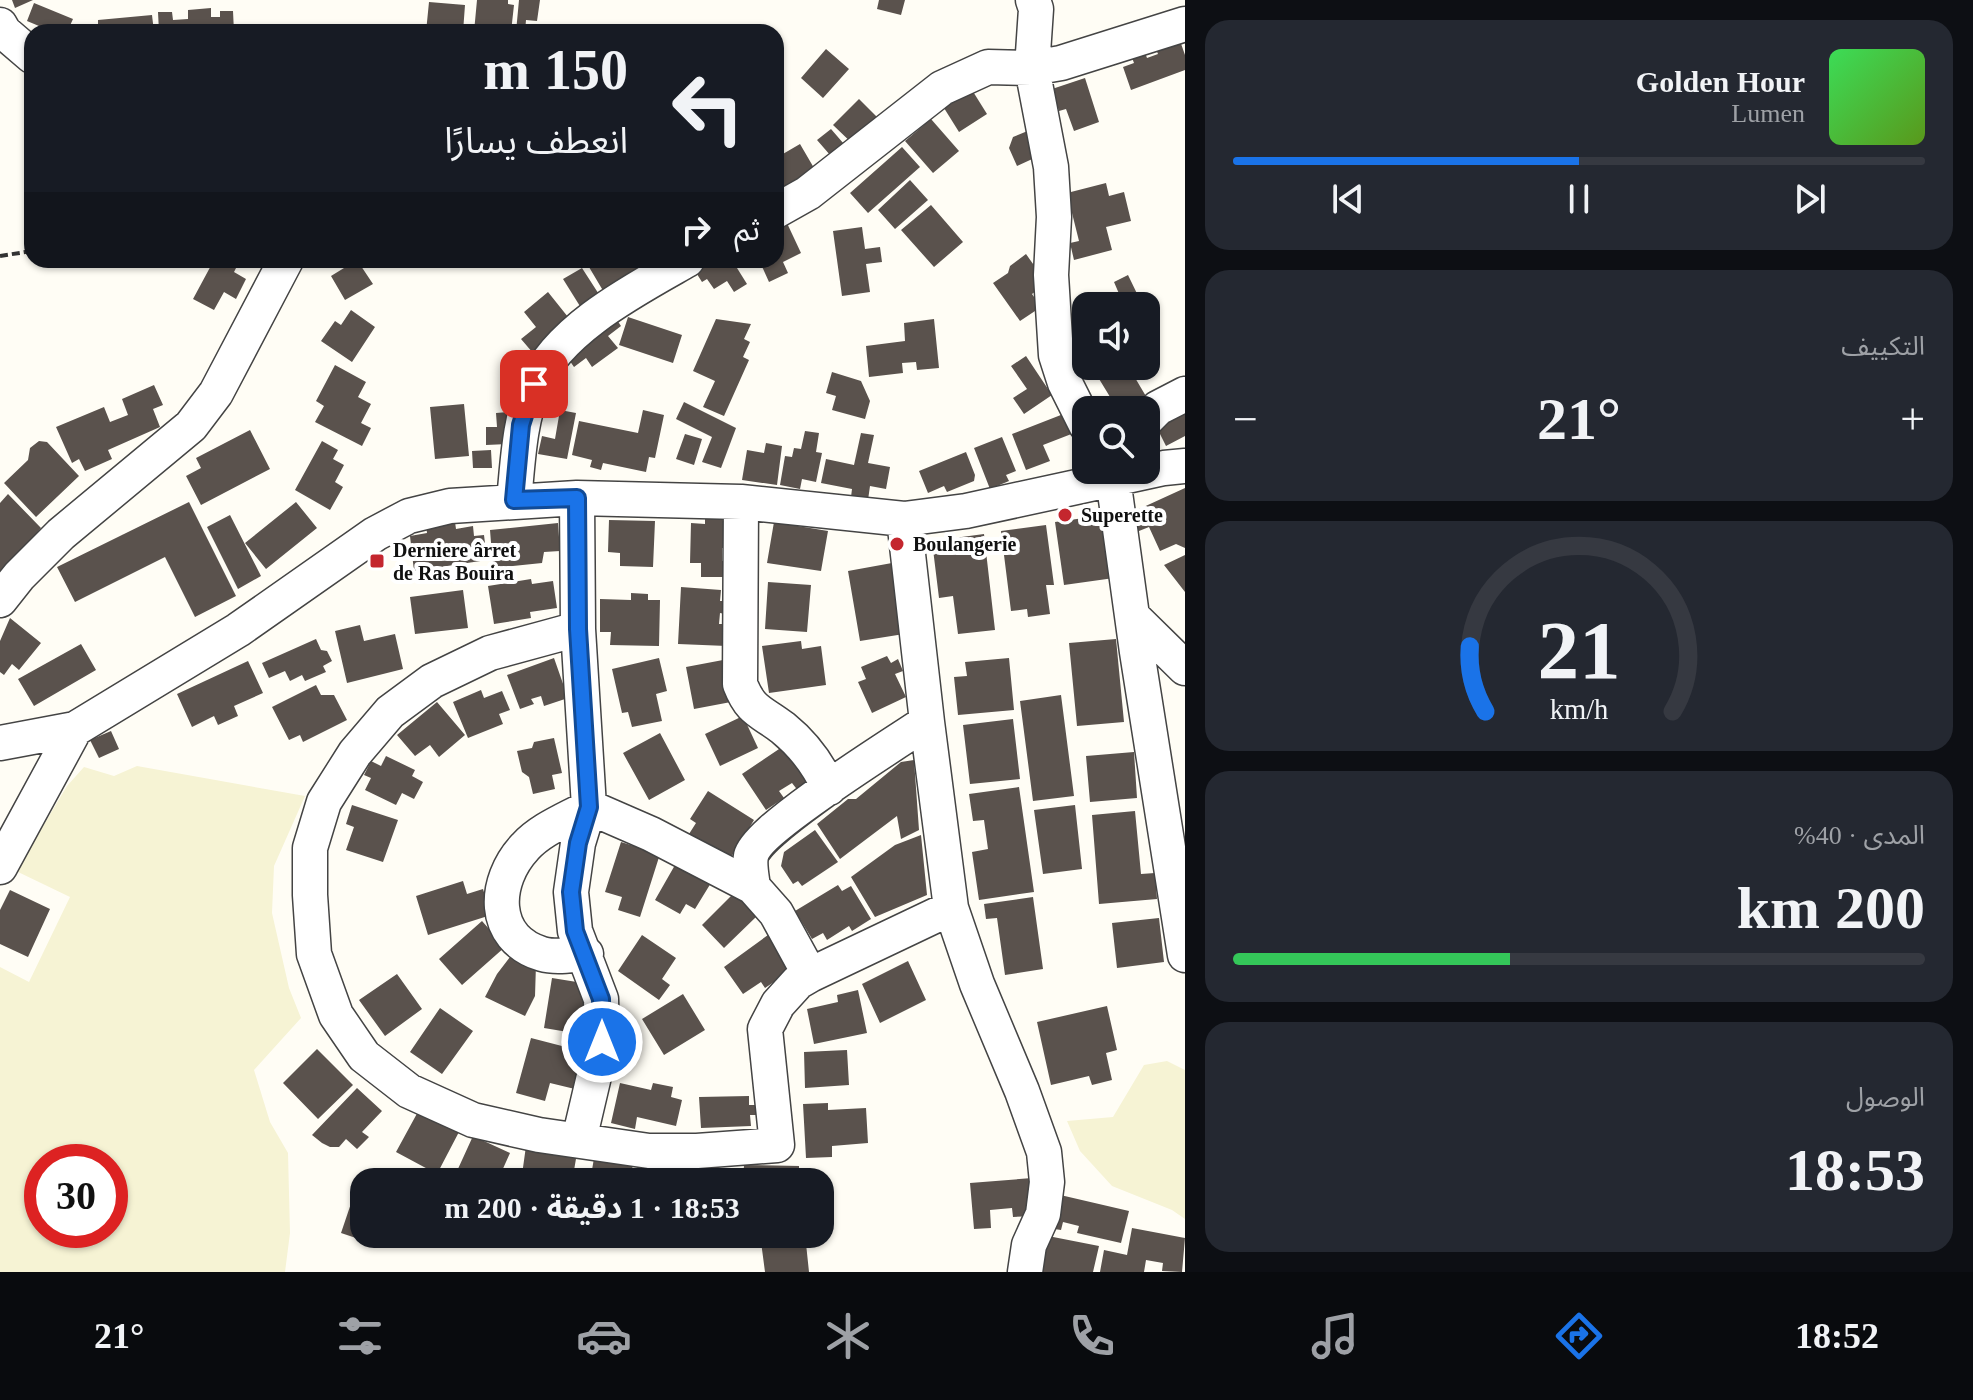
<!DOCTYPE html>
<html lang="ar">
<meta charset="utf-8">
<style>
body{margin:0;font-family:"Times New Roman","Noto Sans Arabic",serif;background:#242831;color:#f1f3f6;direction:rtl;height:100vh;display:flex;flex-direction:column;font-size:30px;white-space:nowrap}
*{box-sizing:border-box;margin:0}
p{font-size:26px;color:#9ea1a6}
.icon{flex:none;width:44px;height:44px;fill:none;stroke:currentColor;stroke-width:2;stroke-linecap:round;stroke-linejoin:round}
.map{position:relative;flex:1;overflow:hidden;direction:ltr}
.side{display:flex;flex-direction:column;gap:20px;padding:20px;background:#0d0f14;width:788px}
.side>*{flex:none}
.hud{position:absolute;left:24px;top:24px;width:760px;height:244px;border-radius:24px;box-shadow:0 2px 6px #0004;direction:rtl;background:#171b24;color:#f1f3f6;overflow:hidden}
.fabs{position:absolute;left:1072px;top:292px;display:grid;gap:16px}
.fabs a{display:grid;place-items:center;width:88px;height:88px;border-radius:16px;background:#171b24;box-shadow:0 2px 6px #0004;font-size:40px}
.speed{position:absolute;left:24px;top:1144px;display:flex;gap:16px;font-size:40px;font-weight:700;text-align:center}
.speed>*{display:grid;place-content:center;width:104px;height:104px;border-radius:50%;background:#171b24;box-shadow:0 2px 6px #0004;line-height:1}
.speed .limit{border:12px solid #d22;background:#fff;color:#111}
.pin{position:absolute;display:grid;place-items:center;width:68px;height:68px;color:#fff;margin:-34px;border-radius:16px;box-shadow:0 4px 12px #0006}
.me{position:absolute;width:88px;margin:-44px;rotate:0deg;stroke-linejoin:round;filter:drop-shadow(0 0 6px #0008)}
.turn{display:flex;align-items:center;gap:28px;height:168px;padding:0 24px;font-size:36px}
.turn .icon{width:104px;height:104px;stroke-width:2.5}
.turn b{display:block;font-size:56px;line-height:68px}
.then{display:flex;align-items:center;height:76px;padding:0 24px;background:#0003;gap:16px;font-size:30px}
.big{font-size:60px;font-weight:700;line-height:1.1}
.side .card{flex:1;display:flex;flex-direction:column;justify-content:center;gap:12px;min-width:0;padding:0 28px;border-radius:24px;background:#242831}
.side .dial{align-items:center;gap:0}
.dial svg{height:208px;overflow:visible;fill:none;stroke:#363941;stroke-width:7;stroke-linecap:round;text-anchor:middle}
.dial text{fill:#f1f3f6;stroke:none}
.song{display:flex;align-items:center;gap:24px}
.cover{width:96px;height:96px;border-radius:12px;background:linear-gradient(135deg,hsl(130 70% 55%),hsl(90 70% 35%))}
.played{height:8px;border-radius:4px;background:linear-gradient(90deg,#1a73e8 50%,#363941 50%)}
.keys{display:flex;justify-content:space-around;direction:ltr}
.heat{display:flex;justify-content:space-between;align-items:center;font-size:44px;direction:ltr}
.charge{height:12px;border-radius:6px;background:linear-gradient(90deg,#34c759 40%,#363941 0)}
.trip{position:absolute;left:350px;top:1168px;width:484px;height:80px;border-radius:24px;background:#171b24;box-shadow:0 2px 6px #0004;font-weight:700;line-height:80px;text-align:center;direction:rtl}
.tab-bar{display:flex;height:128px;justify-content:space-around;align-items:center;background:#090b0e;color:#9ea1a6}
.tab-bar .icon{width:56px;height:56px}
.tab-bar .active{color:#1a73e8}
.tab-bar b{font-size:36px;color:#f1f3f6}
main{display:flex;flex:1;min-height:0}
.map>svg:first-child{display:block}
.farmland{fill:#f6f3d4;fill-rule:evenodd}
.building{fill:#5a524d}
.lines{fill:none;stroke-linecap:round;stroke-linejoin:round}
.minor-casing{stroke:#444;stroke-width:37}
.path{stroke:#333;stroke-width:4;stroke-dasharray:8 4;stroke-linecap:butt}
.minor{stroke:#fff;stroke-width:34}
.route-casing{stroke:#114b97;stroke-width:20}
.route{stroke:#1a73e8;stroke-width:14}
.poi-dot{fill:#c4262e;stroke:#fff;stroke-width:3}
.labels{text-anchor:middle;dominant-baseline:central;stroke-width:8;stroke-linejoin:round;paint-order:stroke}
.poi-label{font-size:20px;font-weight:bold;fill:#111;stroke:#fff;text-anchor:start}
</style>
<main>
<section class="side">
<div class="card">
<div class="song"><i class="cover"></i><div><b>Golden Hour</b><p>Lumen</p></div></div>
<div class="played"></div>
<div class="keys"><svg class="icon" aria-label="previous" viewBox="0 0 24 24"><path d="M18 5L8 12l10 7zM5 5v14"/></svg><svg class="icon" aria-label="pause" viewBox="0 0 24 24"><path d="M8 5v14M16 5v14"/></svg><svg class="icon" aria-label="next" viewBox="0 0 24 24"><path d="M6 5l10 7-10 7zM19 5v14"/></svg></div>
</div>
<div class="card"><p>التكييف</p>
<div class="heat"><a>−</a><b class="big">21°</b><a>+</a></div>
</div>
<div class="card dial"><svg viewBox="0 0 100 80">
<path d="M14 69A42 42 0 1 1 86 69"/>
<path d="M14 69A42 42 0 0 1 8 44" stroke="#1a73e8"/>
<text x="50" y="56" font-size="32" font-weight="700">21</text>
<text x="50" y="72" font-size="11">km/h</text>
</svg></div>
<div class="card"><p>المدى · 40%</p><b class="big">200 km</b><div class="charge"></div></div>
<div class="card"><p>الوصول</p><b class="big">18:53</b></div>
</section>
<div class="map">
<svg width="1185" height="1272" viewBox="0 0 1185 1272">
<rect width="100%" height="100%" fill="#fffdf5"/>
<path class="farmland" d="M137 766 305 796 274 866 272 913 289 988 301 1018 254 1070 270 1122 288 1153 290 1233 285 1272H0V967L29 982 70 897 16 871 67 786 84 767 114 776ZM42 1162H110V1230H42Z
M1167 1061 1185 1070V1219L1172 1210 1112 1186 1080 1151 1067 1121 1113 1117 1144 1065Z"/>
<path class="building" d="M12 0H33L15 8Z
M477 0H508V4L514 5 511 32H474Z
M519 0H540L537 21 526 20 525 32H516Z
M879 0H905L901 15 877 9Z
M429 2 465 5 463 32H426Z
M34 3 73 19 67 32 37 31 39 26 27 21Z
M211 8V17H220V11H233L234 32H159L158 12H172L173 20 188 19V10Z
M152 15 154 32H79V28L98 27V20Z
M1179 38 1185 55V70L1131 90 1123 67 1134 63 1131 55 1144 50 1147 58 1158 54 1155 47Z
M826 49 849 69 823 98 801 78Z
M1085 78 1099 122 1074 131 1066 109 1059 111 1052 89Z
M972 90 987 114 959 132 944 108Z
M859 99 881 121 856 147 833 125Z
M931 119 959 151 933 173 905 141Z
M831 129 850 151 837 163 817 140Z
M1030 130 1041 155 1017 166 1009 148 1013 137Z
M800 144 814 168 789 184 793 190 776 200V158Z
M902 147 920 167 868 213 850 193Z
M910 180 928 200 895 229 878 210Z
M1106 183 1109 196 1124 192 1131 221 1106 227 1112 250 1074 260 1070 243 1079 241 1067 193Z
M931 205 963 242 934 267 901 230Z
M786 221 801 253 783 262 788 273 769 282 759 260H776V226Z
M862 227 865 249 880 247 882 262 866 264 870 292 842 296 833 231Z
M1026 254 1038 271 1040 288 1032 294 1041 307 1020 321 993 283 1008 273 1010 266Z
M214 260H240L234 272 246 279 236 299 224 292 214 310 193 299Z
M357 260 373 284 345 300 331 276Z
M602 260H639L645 271 605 294 589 267Z
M714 260H732L747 284 734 292 727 281 714 289 707 279 702 282 695 271Z
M582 268 602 299 583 311 563 279Z
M1128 275 1143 306H1099L1120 296 1114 282Z
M548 292 572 322 533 353 521 339 536 327 524 312Z
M351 310 375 327 352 362 321 341 335 321 341 325Z
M615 317 621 326 608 336 618 348 592 367 586 358 574 367 565 354Z
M628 317 682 335 673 363 619 345Z
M716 319 751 324 744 339 750 342 743 357 749 360 724 416 703 407 715 381 693 371Z
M934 319 939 368 917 370 916 362 902 363 903 373 869 377 866 346 905 341 904 323Z
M1026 356 1052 395 1024 414 1013 398 1027 389 1011 366Z
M335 365 366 382 358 397 371 404 361 423 371 428 362 446 315 422 324 406 316 401Z
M1097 366H1137L1141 371 1134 376 1147 398 1127 410H1118L1093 369Z
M832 372 861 381 870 401 865 419 832 410 836 396 826 393Z
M154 385 163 405 153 409 160 427 108 450 112 459 85 471 79 459 72 463 56 427 104 407 110 422 128 415 122 399Z
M684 402 736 428 721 468 702 462 712 437 676 419Z
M464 404 469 456 435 459 430 407Z
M560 410 576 413 567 459 538 454 542 436 555 439Z
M643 410 664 415 655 458 649 457 646 472 603 463 601 470 590 467 592 460 572 455 579 421 638 433Z
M508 412V444L486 445V427H497L496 413Z
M1185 412V436L1166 446 1156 426Z
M1066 413 1074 433 1043 445 1050 461 1026 470 1012 434Z
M250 430 270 469 201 505 186 476 201 468 196 458Z
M805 431 819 433 816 452 822 453 816 482 802 479 800 489 780 485 785 456 792 457 794 448 801 449Z
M861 433 874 435 868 463 890 467 886 489 870 486 868 500 851 497 852 489 821 483 826 459 854 465Z
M685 434 702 439 694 465 676 459Z
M1002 437 1016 471 1006 475 1009 481 990 489 974 448Z
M39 441 47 442 79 476 36 517 4 483 28 460 30 448Z
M322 441 338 450 333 459 344 465 335 482 343 487 330 510 295 490Z
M766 443 782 446 777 485 742 480 747 450 764 453Z
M491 450 492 468H473L472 451Z
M966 452 975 475 974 481 947 492 944 486 928 493 919 471Z
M1185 488V548L1176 544 1160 551 1149 527 1134 533 1126 515Z
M8 494 41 528 0 578V503Z
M189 502 236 596 195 617 165 557 75 602 57 567Z
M296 502 317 528 266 569 245 543Z
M230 515 261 576 238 589 207 527Z
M705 515 731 516 730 548H722V561H729L724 577H701V563H690L691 523 705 524Z
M1106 515 1114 578 1064 585 1055 522Z
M609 520 655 521 653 567 620 566V553L608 552Z
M455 522 456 529 473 526 474 536 484 535 487 560 414 571 410 536 427 533 426 525Z
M774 522 828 531 821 571 767 563Z
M558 523 560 551 544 552 542 563 493 568 490 530Z
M1046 525 1054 585H1046L1050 614 1028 617 1027 609 1011 611 1001 531Z
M984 534 995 630 958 634 953 596 939 598 932 541Z
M1185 555V592L1164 565Z
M892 563 904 634 860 641 848 571Z
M531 579 532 584 553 581 557 608 530 612 531 618 494 624 488 586Z
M768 582 811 585 807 632 765 629Z
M681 587 721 590 720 601H726L725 614 720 613 719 624H728L727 646 678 644Z
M463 590 468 628 415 634 410 597Z
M631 593 648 594V600H660L659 646 610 645 611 632H600V599L631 600Z
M10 618 41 643 19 670 12 664 4 675 0 672V641Z
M360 625 364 641 395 634 403 669 347 683 335 631Z
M316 639 321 650 327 651 332 661 323 666 326 672 305 681 302 675 290 681 285 671 269 678 262 663Z
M1116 639 1124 722 1077 726 1069 643Z
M801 641 802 649 821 646 826 685 769 693 762 646Z
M81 644 96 670 34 706 18 679Z
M887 656 891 663 898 659 903 671 895 674 906 697 872 713 858 682 866 679 861 667Z
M554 658 568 698 544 706 541 696 531 699 534 704 520 709 507 675Z
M659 658 667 691 656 694 662 721 632 727 628 712 622 713 612 669Z
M1009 658 1014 710 958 715 954 677 967 676 965 662Z
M723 660 731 702 694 709 686 667Z
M248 661 263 693 234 706 238 716 218 725 214 716 192 727 177 694Z
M316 685 321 695H334L347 720 303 742 300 735 289 740 272 707Z
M481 690 484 698 502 691 510 710 499 714 503 724 468 738 453 702Z
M1061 695 1074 796 1033 801 1020 701Z
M437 702 465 735 439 757 430 745 415 756 397 735Z
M743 716 758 748 720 766 705 734Z
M1013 719 1020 779 970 784 963 725Z
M111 731 119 749 99 758 90 740Z
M660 733 685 780 649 800 623 753Z
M554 738 562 773 552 775 555 789 533 794 529 777 522 772 517 751 532 748 534 742Z
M785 745 811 784 799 792 792 783 779 791 784 798 766 810 742 774Z
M1134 752 1137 798 1090 802 1086 756Z
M386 756 415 770 412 776 423 782 414 799 402 793 396 805 365 790 371 778 364 775 371 761 381 766Z
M914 760 919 830 901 839 897 816 840 859 817 824 848 799H856L901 762Z
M1019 787 1034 892 979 900 972 852 988 849 984 820 973 821 969 794Z
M708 791 754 820 730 859 689 834 696 823 690 819Z
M352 805 398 820 383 862 346 850 354 827 346 824Z
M1075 805 1082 869 1043 874 1034 810Z
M1135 811 1141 874 1155 873 1157 899 1099 904 1092 815Z
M815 830 838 862 802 886 798 881 793 884 781 866 784 852Z
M921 835 927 895 875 917 851 877 895 845Z
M621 842 660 854 640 917 618 910 622 897 605 892Z
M679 858 714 878 695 909 686 904 680 914 655 900Z
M463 881 467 894 483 889 491 915 428 935 416 896Z
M838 885 842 891 851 886 871 919 852 931 849 926 827 940 823 933 812 939 795 911Z
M10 890 50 909 28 957 0 944V910Z
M734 893 757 916 724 948 702 925Z
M1033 897 1043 969 1005 975 997 918 986 919 984 904Z
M1159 918 1164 962 1117 968 1112 923Z
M482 921 505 947 462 985 439 959Z
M642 935 676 958 662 979 670 985 659 1000 618 971Z
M768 935 793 969 765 988 761 982 743 994 724 967Z
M513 953 536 964 535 996 525 1016 485 997 497 974Z
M908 961 926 1000 880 1023 862 984Z
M397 974 422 1009 385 1036 359 1000Z
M552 978 583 983 586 1035 544 1028Z
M858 990 867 1033 814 1044 807 1009 838 1002 837 995Z
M683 994 705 1030 664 1055 642 1019Z
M1107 1006 1117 1050 1106 1053 1112 1080 1092 1085 1089 1076 1051 1085 1037 1022Z
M440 1008 473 1031 442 1074 410 1052Z
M531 1038 589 1053 579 1090 550 1083 545 1101 516 1093Z
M317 1049 353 1085 318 1119 283 1083Z
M847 1050 849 1085 805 1088 804 1052Z
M620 1083 651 1090 653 1083 673 1087 671 1097 682 1100 676 1126 637 1117 635 1129 611 1123Z
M357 1088 382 1111 362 1132 369 1137 357 1149 346 1139 339 1147H330L322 1143 312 1135Z
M749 1096V1105H760V1115H750L751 1126 701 1128 699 1097Z
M828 1103V1110L866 1108 868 1143 832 1146V1157L806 1158 803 1104Z
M420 1108 460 1130 437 1174 396 1152Z
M473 1136 510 1153 497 1182H452Z
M526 1146 577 1153 572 1182H521Z
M594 1158 633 1164 630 1182H590Z
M744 1165 799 1166V1182H743Z
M653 1166 688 1167 687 1182H653Z
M361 1174 383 1181 364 1182V1234H374L371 1243 341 1233Z
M1032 1178 1035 1216 1013 1217 1012 1208 990 1210 991 1228 974 1229 970 1183Z
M1056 1194 1129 1211 1121 1243 1077 1233 1079 1226 1063 1222 1061 1230 1048 1228Z
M1132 1228 1185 1238 1182 1272 1162 1271 1163 1263 1146 1260 1144 1272H1100L1104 1250 1127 1255Z
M760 1234H805L809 1272H765Z
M1048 1236 1099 1246 1093 1272H1041Z"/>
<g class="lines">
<defs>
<path id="minor" d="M1033 0 1036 9 1032 68 1051 167 1054 217 1051 275 1056 355 1065 383 1086 425
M0 25 4 32 32 56
M776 211 808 193 942 88 988 67 1032 68 1061 63 1185 24
M1146 420 1158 408 1185 394
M1109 470 1113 478 1137 652 1185 955
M577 498 578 629 589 807 578 843 571 892 575 931 601 999 602 1042 579 1140
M514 500C518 462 519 422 534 386 558 329 636 289 687 260
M741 502 740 684C751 712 761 711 783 728 804 745 818 764 829 788
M904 519 927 722 951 908 977 984 1022 1091 1044 1152 1047 1182 1043 1214 1029 1245 1025 1272
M0 600 19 576 61 534 191 426 216 393 286 260
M1133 617 1185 668
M578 629 490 653 432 681 390 712 355 753 324 802 310 848V895L314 954 336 1015 364 1056 409 1091 473 1120 539 1135 649 1151H697L777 1145 765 1029 778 1004 798 982 810 975 951 908
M0 743 75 729 238 630 375 534 409 516 450 506 577 498 741 502 904 519 966 511 1164 468 1185 466
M0 867 75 729
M753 887C752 878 749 865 751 856 757 829 897 742 927 722
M586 954C571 955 556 958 542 954 490 938 493 881 525 847 541 829 568 819 589 807L651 834 753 887 776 913 810 975"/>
</defs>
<use href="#minor" class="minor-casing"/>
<path class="path" d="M0 256 32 251"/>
<use href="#minor" class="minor"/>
</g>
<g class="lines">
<defs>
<path id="route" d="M534 384 521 425 514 500 577 498 578 629 589 807 578 843 571 892 575 931 601 999 602 1042"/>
</defs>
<use href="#route" class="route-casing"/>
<use href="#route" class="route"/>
</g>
<g class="poi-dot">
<circle cx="1065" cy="515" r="8"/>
<circle cx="897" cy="544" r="8"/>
<rect x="369" y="553" width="16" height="16" rx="4"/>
</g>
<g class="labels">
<g class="poi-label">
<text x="1081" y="515">Superette</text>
<text x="913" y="544">Boulangerie</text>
<text x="393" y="550">Derniere ârret<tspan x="393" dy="23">de Ras Bouira</tspan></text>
</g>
</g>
</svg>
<div class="fabs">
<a><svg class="icon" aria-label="sound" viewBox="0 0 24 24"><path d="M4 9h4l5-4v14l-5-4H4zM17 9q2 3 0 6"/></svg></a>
<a><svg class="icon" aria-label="search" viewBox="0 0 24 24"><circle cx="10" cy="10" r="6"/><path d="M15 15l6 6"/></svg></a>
</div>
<div class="speed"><div class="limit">30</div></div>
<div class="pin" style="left:534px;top:384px;background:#d93025"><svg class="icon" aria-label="arrive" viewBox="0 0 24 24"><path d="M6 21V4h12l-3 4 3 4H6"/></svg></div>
<svg class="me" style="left:602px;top:1042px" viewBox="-20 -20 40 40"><circle r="17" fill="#1a73e8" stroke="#fff" stroke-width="3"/><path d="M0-11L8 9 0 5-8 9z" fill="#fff"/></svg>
<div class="trip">18:53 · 1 دقيقة · 200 m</div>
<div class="hud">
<div class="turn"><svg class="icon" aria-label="left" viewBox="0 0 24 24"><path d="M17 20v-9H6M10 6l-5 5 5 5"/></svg><div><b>150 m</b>انعطف يسارًا</div></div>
<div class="then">ثم<svg class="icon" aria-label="right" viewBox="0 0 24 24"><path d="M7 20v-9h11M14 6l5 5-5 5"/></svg></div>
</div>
</div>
</main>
<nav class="tab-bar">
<b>18:52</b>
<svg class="icon active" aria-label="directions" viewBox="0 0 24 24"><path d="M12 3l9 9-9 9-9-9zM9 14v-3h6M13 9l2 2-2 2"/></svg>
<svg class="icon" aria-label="music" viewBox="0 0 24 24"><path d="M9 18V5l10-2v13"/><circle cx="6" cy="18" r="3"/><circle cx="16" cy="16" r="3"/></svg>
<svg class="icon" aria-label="phone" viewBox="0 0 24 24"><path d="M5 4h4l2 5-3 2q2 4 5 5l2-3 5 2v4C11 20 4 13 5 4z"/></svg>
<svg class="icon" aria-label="climate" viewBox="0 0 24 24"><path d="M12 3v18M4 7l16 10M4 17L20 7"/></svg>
<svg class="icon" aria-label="car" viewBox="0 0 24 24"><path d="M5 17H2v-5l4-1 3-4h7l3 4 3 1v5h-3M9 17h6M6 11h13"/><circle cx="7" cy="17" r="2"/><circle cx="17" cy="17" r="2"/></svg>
<svg class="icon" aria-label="filters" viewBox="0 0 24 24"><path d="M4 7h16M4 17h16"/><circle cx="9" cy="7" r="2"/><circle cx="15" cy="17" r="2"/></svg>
<b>21°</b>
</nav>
